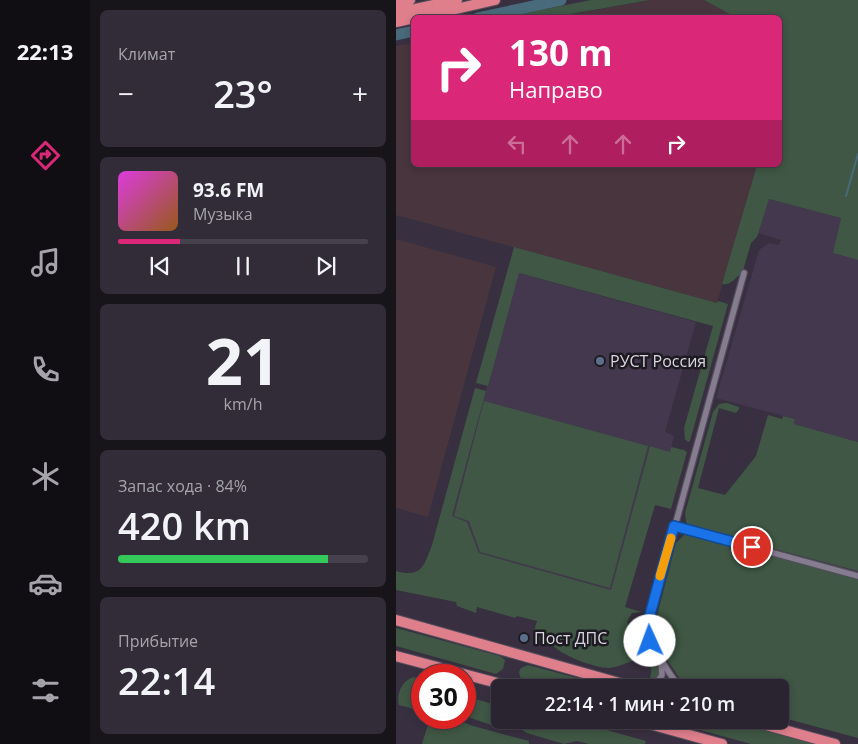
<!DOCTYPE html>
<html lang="ru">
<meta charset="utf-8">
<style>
body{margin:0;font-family:"Open Sans",sans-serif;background:#322c38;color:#f1f3f6;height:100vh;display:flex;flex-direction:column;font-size:19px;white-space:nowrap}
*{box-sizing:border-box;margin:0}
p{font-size:16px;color:#a5a4ab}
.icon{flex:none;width:28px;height:28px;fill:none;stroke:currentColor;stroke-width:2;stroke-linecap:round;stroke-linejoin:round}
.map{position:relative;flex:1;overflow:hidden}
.sheet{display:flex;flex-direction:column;gap:10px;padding:10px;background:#17141a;width:306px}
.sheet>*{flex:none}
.banner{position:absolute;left:15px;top:15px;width:371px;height:152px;border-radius:8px;box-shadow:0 2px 8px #0003,0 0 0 1px #46414c;background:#db2777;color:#fff;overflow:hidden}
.speed{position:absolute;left:15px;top:664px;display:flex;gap:10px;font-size:25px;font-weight:700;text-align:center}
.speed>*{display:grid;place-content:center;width:65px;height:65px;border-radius:50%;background:#2a2430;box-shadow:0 2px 8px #0003,0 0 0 1px #46414c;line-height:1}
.speed .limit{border:8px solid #d22;background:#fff;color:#111}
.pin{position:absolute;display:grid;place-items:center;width:42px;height:42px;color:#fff;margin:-21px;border:2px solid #fff;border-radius:50%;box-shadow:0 1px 5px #0007}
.me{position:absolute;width:55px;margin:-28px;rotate:358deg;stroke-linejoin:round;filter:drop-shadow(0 0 4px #0008)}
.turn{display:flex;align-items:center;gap:18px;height:105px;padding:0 15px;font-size:22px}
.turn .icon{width:65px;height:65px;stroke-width:2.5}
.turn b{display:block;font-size:35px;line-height:42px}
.lanes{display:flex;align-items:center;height:48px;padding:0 15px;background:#0003;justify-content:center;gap:25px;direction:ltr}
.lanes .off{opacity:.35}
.big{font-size:38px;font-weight:600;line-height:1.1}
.sheet .widget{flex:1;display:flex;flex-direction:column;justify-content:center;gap:8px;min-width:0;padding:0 18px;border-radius:8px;background:#322c38}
.sheet .dial{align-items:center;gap:0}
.dial b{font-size:65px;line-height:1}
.song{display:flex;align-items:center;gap:15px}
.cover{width:60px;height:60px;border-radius:8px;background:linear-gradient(135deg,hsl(300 70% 55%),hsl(30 70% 35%))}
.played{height:5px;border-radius:2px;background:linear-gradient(90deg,#db2777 25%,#46414c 25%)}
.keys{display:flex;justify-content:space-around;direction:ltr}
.heat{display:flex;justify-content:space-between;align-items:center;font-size:28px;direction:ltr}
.charge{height:8px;border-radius:4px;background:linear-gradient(90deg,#34c759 84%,#46414c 0)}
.trip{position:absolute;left:95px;top:679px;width:298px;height:50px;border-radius:8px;background:#2a2430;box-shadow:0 2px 8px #0003,0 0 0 1px #46414c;font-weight:600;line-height:50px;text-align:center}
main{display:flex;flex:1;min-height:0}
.menu{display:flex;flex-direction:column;width:90px;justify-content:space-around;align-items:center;background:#110e13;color:#a5a4ab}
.menu .icon{width:35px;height:35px}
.menu .on{color:#db2777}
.menu b{font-size:22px;color:#f1f3f6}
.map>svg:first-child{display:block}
.built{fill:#43384e}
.industrial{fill:#48353e}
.green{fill:#3f5744}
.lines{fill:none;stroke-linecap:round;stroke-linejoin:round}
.stream{stroke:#486a7a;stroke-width:2}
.river{stroke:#486a7a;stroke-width:11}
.street-casing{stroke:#534d5b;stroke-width:8}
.highway-casing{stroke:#534d5b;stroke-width:12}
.street{stroke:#857c8f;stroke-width:5.5}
.highway{stroke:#df7f8c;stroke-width:10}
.route-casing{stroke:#114b97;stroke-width:12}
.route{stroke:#1a73e8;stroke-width:9}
.slow{stroke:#f59e0b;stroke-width:9}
.service-dot{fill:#5c6f8a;stroke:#1d1a21;stroke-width:2}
.labels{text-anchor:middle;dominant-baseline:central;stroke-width:5;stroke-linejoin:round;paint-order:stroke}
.poi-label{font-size:16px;fill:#dad5e0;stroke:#1d1a21;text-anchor:start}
</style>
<main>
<nav class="menu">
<b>22:13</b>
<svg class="icon on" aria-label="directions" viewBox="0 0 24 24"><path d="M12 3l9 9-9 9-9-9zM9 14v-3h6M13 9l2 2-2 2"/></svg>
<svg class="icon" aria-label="music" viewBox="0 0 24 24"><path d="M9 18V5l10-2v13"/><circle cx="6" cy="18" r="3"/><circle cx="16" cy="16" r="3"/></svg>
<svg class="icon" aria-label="phone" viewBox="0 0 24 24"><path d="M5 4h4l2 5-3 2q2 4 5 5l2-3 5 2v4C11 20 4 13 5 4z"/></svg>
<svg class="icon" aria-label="climate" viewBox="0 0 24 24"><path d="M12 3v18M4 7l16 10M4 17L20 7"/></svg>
<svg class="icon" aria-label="car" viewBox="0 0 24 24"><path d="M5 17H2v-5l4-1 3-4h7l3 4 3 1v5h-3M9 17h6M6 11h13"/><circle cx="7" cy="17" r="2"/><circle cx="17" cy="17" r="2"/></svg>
<svg class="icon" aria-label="filters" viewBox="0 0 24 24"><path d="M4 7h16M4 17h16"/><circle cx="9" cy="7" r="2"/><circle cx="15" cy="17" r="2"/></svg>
</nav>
<section class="sheet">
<div class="widget"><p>Климат</p>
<div class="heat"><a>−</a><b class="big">23°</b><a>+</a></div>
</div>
<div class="widget">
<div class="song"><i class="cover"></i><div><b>93.6 FM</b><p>Музыка</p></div></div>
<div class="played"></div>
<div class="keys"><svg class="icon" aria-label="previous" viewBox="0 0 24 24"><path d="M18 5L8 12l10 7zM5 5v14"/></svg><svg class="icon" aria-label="pause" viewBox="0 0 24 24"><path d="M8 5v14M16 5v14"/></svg><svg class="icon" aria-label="next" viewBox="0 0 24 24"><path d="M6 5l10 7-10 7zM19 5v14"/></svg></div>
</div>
<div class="widget dial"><b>21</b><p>km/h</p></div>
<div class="widget"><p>Запас хода · 84%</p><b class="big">420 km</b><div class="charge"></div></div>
<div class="widget"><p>Прибытие</p><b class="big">22:14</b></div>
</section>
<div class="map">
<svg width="462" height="744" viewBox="0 0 462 744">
<rect width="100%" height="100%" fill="#383040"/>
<path class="built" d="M373 199 446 218 437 253 462 260V442L398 424 399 419 320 398 363 250 373 243 383 245 385 240 362 233Z
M122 273 300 322 269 432 278 436 274 452 254 446 215 590 83 553 71 522 56 516Z"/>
<path class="industrial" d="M254 0H308L339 17 158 18Z
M17 43 18 165H361L321 303 0 215V46Z
M0 239 100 267 32 517 0 508Z"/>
<path class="green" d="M195 0H254L158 17H109Z
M308 0H462V260L437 253 445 218 373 199 361 237 355 243 346 274C338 277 336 286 326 284L361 165H384V18L339 17Z
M118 247 321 303 322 301 332 304 294 441 292 442 289 439 288 428 317 326 123 273 92 386 80 383Z
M79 388 90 391 56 516 71 522 83 553 215 590 254 446 274 452 275 447 288 450 291 452 275 509 259 505 229 607 246 612 236 613 231 622 234 627 246 630C251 640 264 659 265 670 266 674 263 677 260 680L254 679C256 668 257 660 244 658 235 661 223 667 213 668 199 668 163 655 155 643L143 640 144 636 137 634 141 621 121 616 119 618 81 607 80 613 61 606 60 602 0 590V571C26 578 28 566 36 545Z
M88 401 252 446 214 588 84 552 73 521 58 516Z
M331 403 343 407V409L340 413 323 408 302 488 329 495 360 456 372 415 386 419 387 416 399 419 398 424 462 442V571L294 527 290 522 289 513 317 412 323 404Z
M292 533 462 579V738L384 717V688L290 687C278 669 258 646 259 623L280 543 288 535Z
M0 628 104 656 109 660 107 669 100 674 0 646Z
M132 665 215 687C198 688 136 691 126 679 123 676 124 675 123 672L125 668Z
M18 677 26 680V711L3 705C0 694 6 680 18 677Z
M69 696 104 706V720H161L182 722 250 741 249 744H193L181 741 168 744 131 733 119 726H98L69 716Z
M34 718H56L77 726 133 741V744H26Z
M268 720H333L421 744H355Z"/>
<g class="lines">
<path class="stream" d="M450 196 462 154"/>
<path class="river" d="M82 18 165 0
M0 35 18 31"/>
<defs>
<path id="street" d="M278 526 462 576
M241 687C252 686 261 685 266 675L265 662
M285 688C274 676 251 640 252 625L348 273"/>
<path id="highway" d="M0 3 14 0
M0 13 61 0
M21 18 99 0
M0 22 18 18
M0 620 241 688
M0 656 120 688
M239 720 326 744
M352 720 439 744"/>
</defs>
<use href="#street" class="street-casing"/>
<use href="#highway" class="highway-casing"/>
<use href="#street" class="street"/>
<use href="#highway" class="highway"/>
</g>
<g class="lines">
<defs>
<path id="route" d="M254 641 251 630 252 622 278 526 356 547"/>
</defs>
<use href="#route" class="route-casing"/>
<use href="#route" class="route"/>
<path class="slow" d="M264 576 275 538"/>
</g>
<g class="service-dot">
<circle cx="204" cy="361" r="5"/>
<circle cx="128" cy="638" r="5"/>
</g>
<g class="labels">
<g class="poi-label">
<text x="214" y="361">РУСТ Россия</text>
<text x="138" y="638">Пост ДПС</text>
</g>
</g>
</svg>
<div class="speed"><div class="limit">30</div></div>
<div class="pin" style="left:356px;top:547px;background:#d93025"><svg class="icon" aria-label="arrive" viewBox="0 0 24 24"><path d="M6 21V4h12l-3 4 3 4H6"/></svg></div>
<svg class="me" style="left:254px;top:641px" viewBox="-20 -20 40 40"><circle r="19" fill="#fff"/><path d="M0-13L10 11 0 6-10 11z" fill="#1a73e8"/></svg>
<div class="trip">22:14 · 1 мин · 210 m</div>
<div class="banner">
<div class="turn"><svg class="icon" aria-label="right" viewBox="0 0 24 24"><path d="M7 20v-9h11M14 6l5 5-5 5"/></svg><div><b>130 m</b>Направо</div></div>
<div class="lanes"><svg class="icon off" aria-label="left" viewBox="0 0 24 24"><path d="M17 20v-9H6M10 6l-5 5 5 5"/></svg><svg class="icon off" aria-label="ahead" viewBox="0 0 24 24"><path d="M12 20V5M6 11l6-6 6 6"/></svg><svg class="icon off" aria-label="ahead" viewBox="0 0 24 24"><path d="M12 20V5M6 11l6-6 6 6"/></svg><svg class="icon" aria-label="right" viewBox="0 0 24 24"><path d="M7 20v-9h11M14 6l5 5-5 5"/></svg></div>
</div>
</div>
</main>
